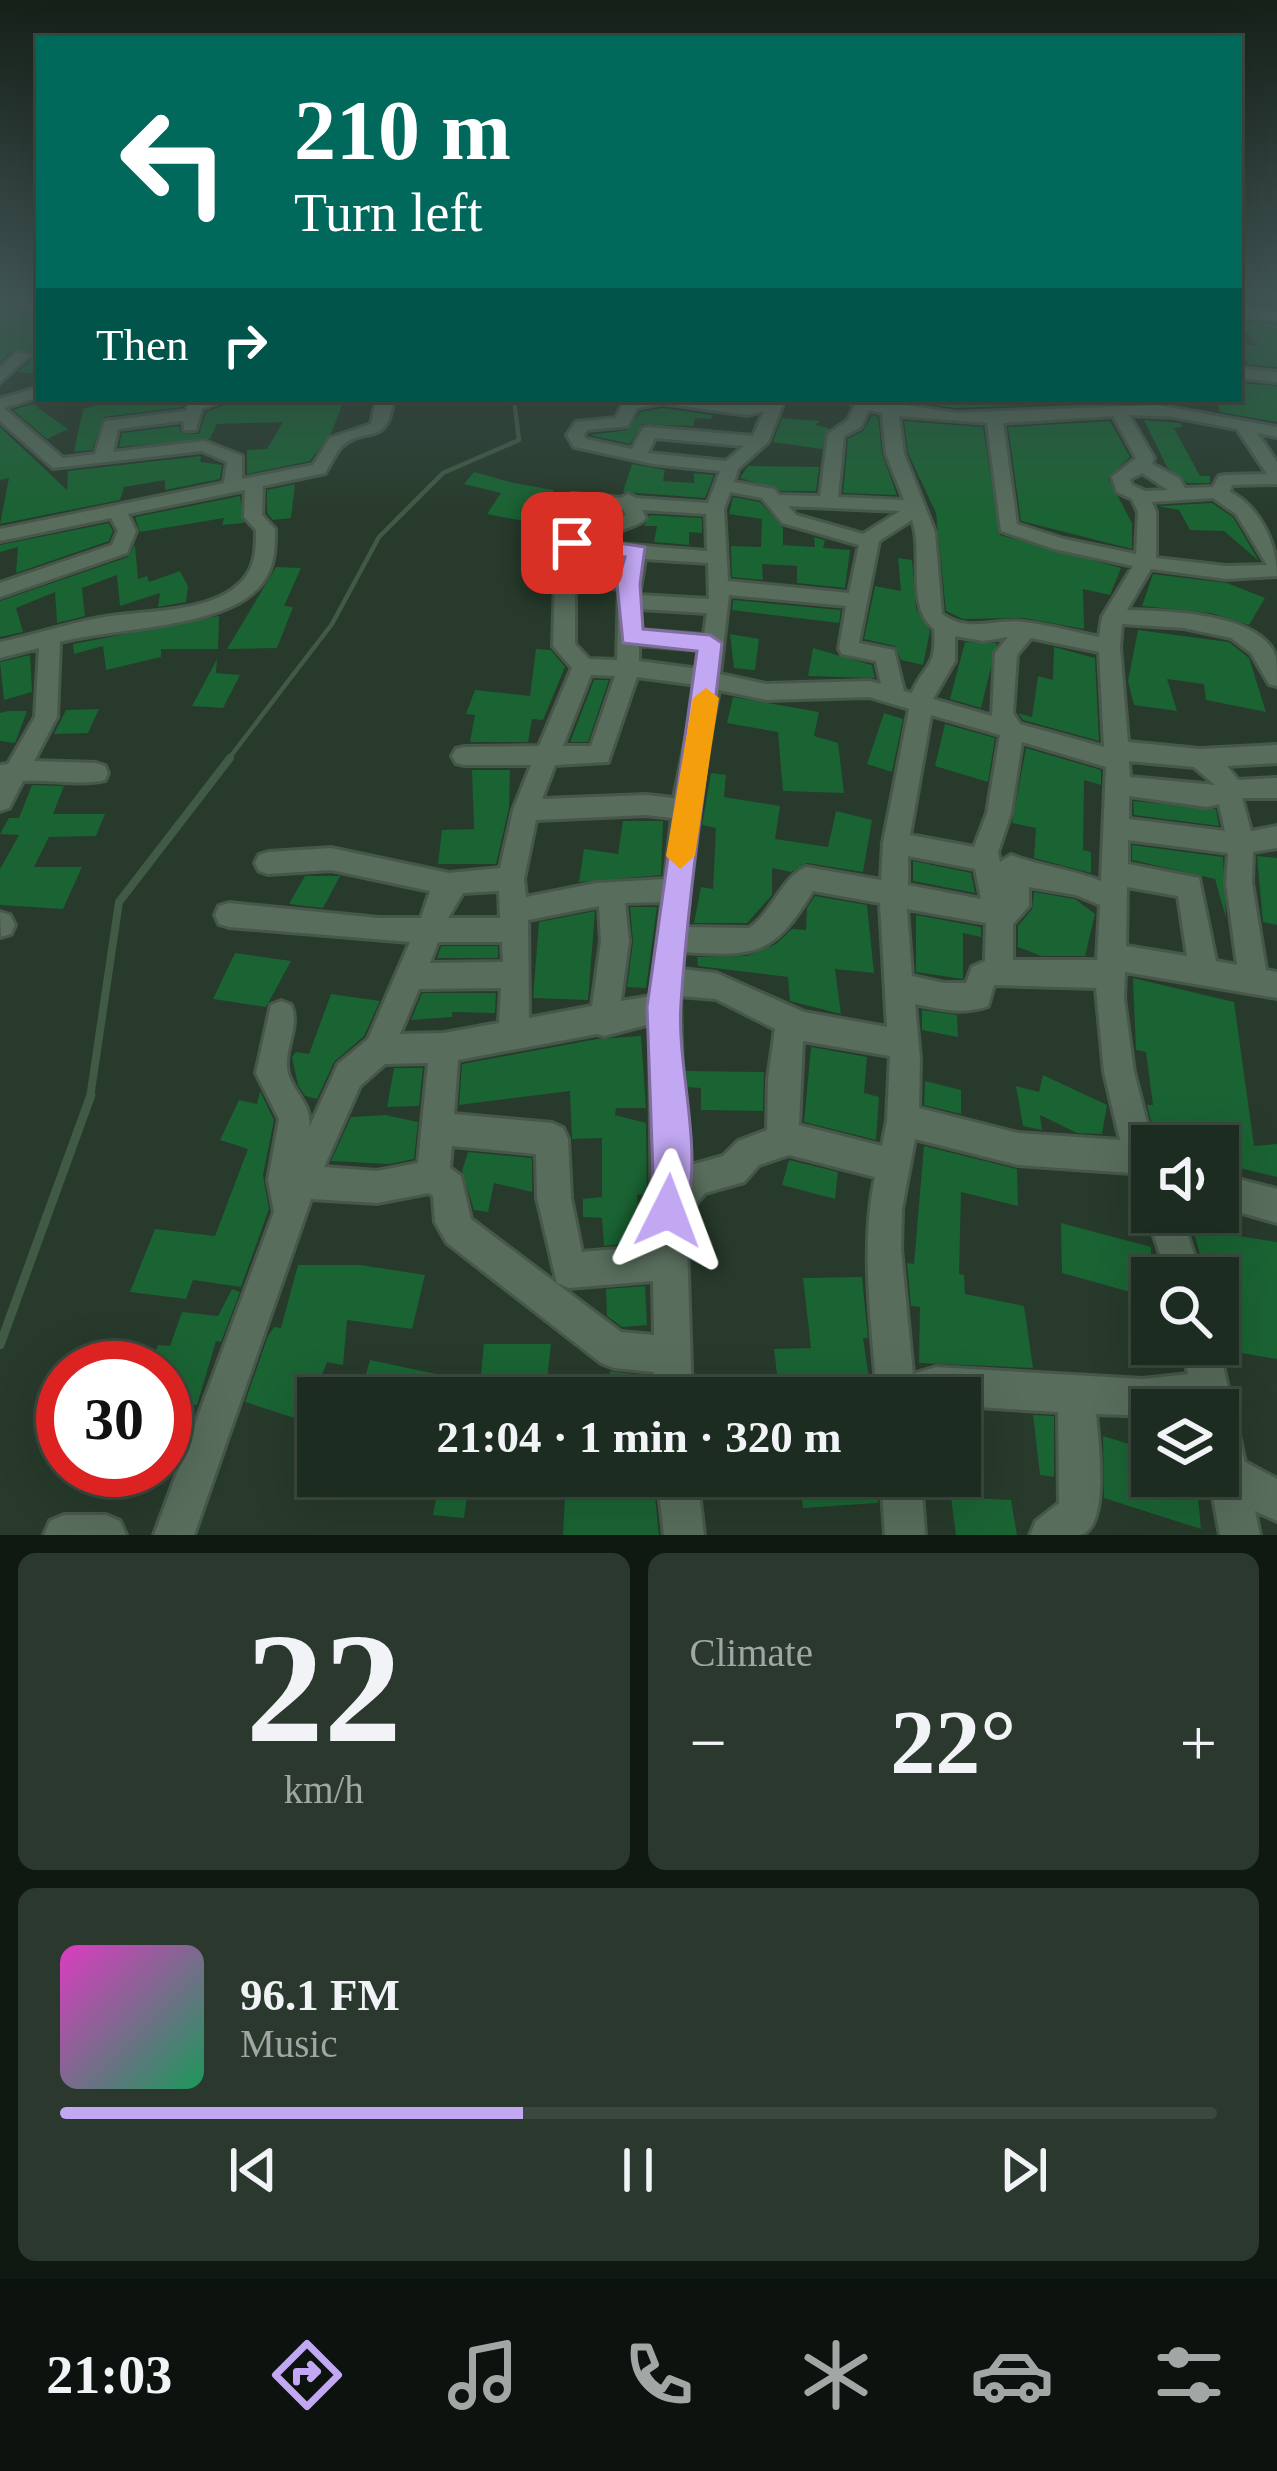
<!DOCTYPE html>
<meta charset="utf-8">
<style>
body{margin:0;font-family:"Times New Roman",serif;background:#2a382d;color:#f1f3f6;height:100vh;display:flex;flex-direction:column;font-size:45px;white-space:nowrap}
*{box-sizing:border-box;margin:0}
p{font-size:39px;color:#a0a7a5}
.icon{flex:none;width:66px;height:66px;fill:none;stroke:currentColor;stroke-width:2;stroke-linecap:round;stroke-linejoin:round}
.map{position:relative;height:1535px;overflow:hidden}
.panel{display:flex;flex-direction:column;gap:18px;padding:18px;background:#101812;flex:1}
.panel>*{flex:none}
.top-card{position:absolute;left:36px;top:36px;width:1206px;height:366px;border-radius:0px;box-shadow:0 12px 48px #0002,0 0 0 3px #3b483e;background:#00695c;color:#fff;overflow:hidden}
.controls{position:absolute;left:1131px;top:1125px;display:grid;gap:24px}
.controls a{display:grid;place-items:center;width:108px;height:108px;border-radius:0px;background:#1d2c20;box-shadow:0 12px 48px #0002,0 0 0 3px #3b483e;font-size:60px}
.speed{position:absolute;left:36px;top:1341px;display:flex;gap:24px;font-size:60px;font-weight:700;text-align:center}
.speed>*{display:grid;place-content:center;width:156px;height:156px;border-radius:50%;background:#1d2c20;box-shadow:0 12px 48px #0002,0 0 0 3px #3b483e;line-height:1}
.speed .limit{border:18px solid #d22;background:#fff;color:#111}
.pin{position:absolute;display:grid;place-items:center;width:102px;height:102px;color:#fff;margin:-51px;border-radius:24px;box-shadow:0 6px 18px #0006}
.me{position:absolute;width:132px;margin:-66px;rotate:3deg;stroke-linejoin:round;filter:drop-shadow(0 0 9px #0008)}
.turn{display:flex;align-items:center;gap:42px;height:252px;padding:0 60px;font-size:54px}
.turn .icon{width:156px;height:156px;stroke-width:2.5}
.turn b{display:block;font-size:84px;line-height:102px}
.then{display:flex;align-items:center;height:114px;padding:0 60px;background:#0003;gap:24px;font-size:45px}
.big{font-size:90px;font-weight:700;line-height:1.1}
.panel .card{flex:1;display:flex;flex-direction:column;justify-content:center;gap:18px;min-width:0;padding:0 42px;border-radius:18px;background:#2a382d}
.panel .dial{align-items:center;gap:0}
.dial b{font-size:156px;line-height:1}
.song{display:flex;align-items:center;gap:36px}
.cover{width:144px;height:144px;border-radius:18px;background:linear-gradient(135deg,hsl(310 70% 55%),hsl(150 70% 35%))}
.played{height:12px;border-radius:6px;background:linear-gradient(90deg,#c2a7f2 40%,#3b483e 40%)}
.keys{display:flex;justify-content:space-around;direction:ltr}
.heat{display:flex;justify-content:space-between;align-items:center;font-size:66px;direction:ltr}
.panel .tiles{flex:1;display:grid;gap:18px;grid-template-columns:1fr 1fr}
.card:last-child{grid-column:span 2}
.trip{position:absolute;left:297px;top:1377px;width:684px;height:120px;border-radius:0px;background:#1d2c20;box-shadow:0 12px 48px #0002,0 0 0 3px #3b483e;font-weight:700;line-height:120px;text-align:center}
.tab-bar{display:flex;height:192px;justify-content:space-around;align-items:center;background:#0c120d;color:#a0a7a5}
.tab-bar .icon{width:84px;height:84px}
.tab-bar .current{color:#c2a7f2}
.tab-bar b{font-size:54px;color:#f1f3f6}
.map>svg:first-child{display:block}
.lines{fill:none;stroke-linecap:round;stroke-linejoin:round}
.stream-far2{stroke:#415a46;stroke-width:4.5}
.stream-far1{stroke:#415a46;stroke-width:8}
.stream{stroke:#415a46;stroke-width:9}
.building{fill:#1a6333}
.minor-casing{stroke:#47584b;stroke-width:6}
.minor{fill:#586d5c;fill-rule:evenodd}
.route{fill:#c2a7f2;stroke:#7e6d9d;stroke-width:3}
.slow{fill:#f59e0b}
</style>
<div class="map">
<svg width="1277" height="1535" viewBox="0 0 1277 1535">
<rect width="100%" height="100%" fill="#273a2b"/>
<g class="lines">
<path class="stream-far2" d="M227 761 332 624 379 537 443 473 519 440 514 399"/>
<path class="stream-far1" d="M90 1098 119 902 230 758"/>
<path class="stream" d="M0 1345 91 1095"/>
</g>
<path class="building" d="M0 305 39 311V374L18 372 33 358 31 351 14 349 0 362Z
M1239 321 1277 324V367L1248 364 1239 345 1257 346Z
M1239 383 1277 386V422L1220 412 1216 399H1239Z
M116 399H188L183 407 104 417 92 450 74 452 83 409Z
M241 399 342 405 332 432 310 461 247 474V450L267 449 283 422 217 424 210 439 119 447 122 433 179 426 181 433 199 434 206 412Z
M929 399H1107L1108 402 956 408 928 404Z
M35 403 38 408 68 429 47 439 13 410Z
M662 408 712 415 711 419 695 418 693 426 642 424 630 444 589 435 628 430 640 412Z
M872 415 878 417 882 454 897 495 843 493 848 439 863 431Z
M782 418 820 421 815 425 829 428 822 449 773 442Z
M1144 420 1181 423 1182 427 1174 428 1200 476H1210V483H1187L1167 467Z
M904 421 983 427 1000 535 1121 568 1110 595 1083 589 1084 629 1024 618 963 619 946 611 936 513 908 453Z
M1110 421 1130 457 1108 478 1132 523V549L1021 521 1008 427Z
M0 427 67 490 68 471 201 456 200 462 222 465 220 479 165 490V480L124 487 120 500 0 524 9 478 0 480Z
M632 464 665 470 663 481 694 483V473L714 475 705 498 623 492Z
M748 466 819 467 816 491H781L740 478Z
M474 472 514 483 554 490 546 504 535 502 523 521 487 514 501 493 464 484Z
M295 484 291 518 273 520 267 513V490Z
M240 496 244 523 222 525 224 518 140 532 135 517Z
M733 497 760 502 783 528V545L815 547 814 537 825 540 823 548 850 550 845 588 797 583V566L762 564 763 580 732 577 731 546 761 547 762 519 729 514Z
M1212 503 1233 517 1259 561 1224 531 1190 530 1179 510 1158 506Z
M650 515 702 518V533L689 532V545L654 542 657 526H644Z
M109 523 113 531 109 541 16 573 18 547 0 552V545Z
M135 545 138 579 147 576 149 582 180 571 188 586 186 602 158 607 160 593 120 606 117 575 82 588 85 616 57 623 55 592 16 608 23 632 0 637V601L128 557Z
M898 558 912 560 916 608 930 631 923 665 901 660 895 646 864 639 875 586 901 591Z
M276 567 301 568 284 606 293 607 277 648 227 649Z
M1153 574 1227 583 1265 598 1249 625 1211 613 1142 606Z
M733 600 841 610 839 623 732 610Z
M219 616 218 649H161V657L106 670 103 646 74 654 73 644Z
M1138 630 1229 642 1249 658 1266 712 1206 700 1204 684 1167 679 1177 711 1134 705 1128 681Z
M730 634 759 639 755 670 734 668Z
M965 642 997 643 981 708 950 699Z
M1054 647 1095 658 1099 741 1023 720 1018 713 1032 717 1038 676 1053 680Z
M813 648 872 665 875 678 808 676Z
M536 649 551 650 565 667 543 720 532 719 528 742H470L475 715 466 714 475 690 530 696Z
M30 655 32 692 4 700 0 662Z
M217 659 216 673 240 675 223 708 192 706Z
M594 680H609L588 742H570Z
M733 697 819 712 814 736 838 743 844 793 783 791 778 732 727 723Z
M99 709 88 733 54 734 66 710Z
M8 711H27L15 743 0 741V713Z
M884 713 903 719 892 772 867 764Z
M945 724 995 738 988 782 935 766Z
M1026 748 1101 770V785L1084 780 1083 850 1091 852V873L1034 858 1036 828 1012 823Z
M472 770H510L509 808 496 864H438L442 830 474 829Z
M711 773 726 775 724 797 780 806 775 839 828 847 836 811 872 820 863 872 807 863 791 872 772 868V895L747 923H694L701 887 713 889 716 828 702 825Z
M32 785 64 786 53 814H105L96 836 49 837 34 867H82L63 909 0 905V869L19 835 0 834 9 818H19Z
M1133 801 1216 809 1219 826 1134 815Z
M623 821H663L661 875 579 882 584 849 618 854Z
M1132 845 1223 857 1226 918 1215 879 1132 860Z
M1257 856 1277 858V925L1263 922Z
M913 861 971 873 975 893 913 881Z
M305 876H340L323 908 289 904Z
M1034 892 1075 899 1095 914 1085 956H1041L1018 947V926L1032 909Z
M815 896 867 905 874 973 835 969 841 1014 790 1001 788 977 698 966 697 957 747 956 776 944 792 929 806 930 807 908Z
M630 907H657L646 988 627 987 633 942Z
M595 911 588 1000 533 998 539 922Z
M916 915 981 927V937L963 933V979L916 972Z
M441 946H498V958H437Z
M235 953 291 961 266 1007 213 999Z
M1133 978 1234 1002 1254 1146 1277 1144V1177L1218 1163V1146H1157L1147 1105H1153L1146 1052 1136 1050Z
M422 993H496L495 1013 452 1012V1017L411 1020Z
M331 994 380 1001 364 1036 334 1062 317 1099 305 1096 298 1085 292 1057 296 1052 309 1054Z
M922 1010 957 1015 958 1037 922 1030Z
M641 1036 646 1108H616L615 1115 646 1123 647 1194 637 1195 641 1242 604 1246 602 1218 583 1217V1199L602 1197V1138L572 1139 570 1091 459 1105 462 1064 597 1039Z
M811 1047 867 1057 864 1093 879 1097 876 1140 804 1122Z
M394 1068H423L419 1106 387 1107Z
M686 1071 764 1072 763 1111 701 1110V1088L687 1087Z
M1043 1075 1107 1105 1102 1134 1077 1133 1040 1115 1042 1130 1023 1126 1016 1086 1039 1092Z
M925 1081 961 1090V1114L924 1105Z
M260 1091 274 1120 263 1175 269 1209 241 1287 193 1280 186 1299 130 1292 155 1229 215 1236 248 1149 220 1140 239 1100 257 1104Z
M385 1115 418 1122 414 1159 389 1164 331 1161 351 1117Z
M924 1146 1017 1169 1018 1206 961 1192 959 1274 964 1275 965 1294 1024 1306 1033 1368 919 1363 920 1307 911 1306 907 1263 914 1264Z
M468 1152 532 1158V1192L494 1183 488 1212 474 1210 462 1171Z
M789 1160 838 1172 835 1199 782 1185Z
M1061 1223 1151 1247 1152 1298 1062 1273Z
M1193 1229 1277 1242V1359L1224 1350 1218 1278 1206 1277Z
M298 1265H360L425 1275 412 1329 347 1320 343 1365 327 1362 304 1421 245 1402 268 1336 274 1327 281 1328Z
M862 1277 868 1338H863L872 1398H696V1385L778 1382 774 1349 811 1348 803 1278Z
M645 1286 647 1325 622 1327 607 1316 606 1289Z
M232 1289 240 1292 221 1342 216 1341 197 1405 165 1403V1368H96L104 1344 154 1356 158 1345 170 1346 182 1312 218 1316Z
M484 1344H551L545 1398H359L370 1360 436 1374 481 1375Z
M610 1371 650 1376V1398H610Z
M1033 1415 1054 1416V1477L1040 1475Z
M1103 1436 1152 1451V1476H1196L1201 1529 1104 1498Z
M328 1476H384L379 1494 328 1482Z
M440 1476H470L464 1518 433 1515Z
M566 1476H653L659 1535H563Z
M799 1476H877L878 1503 803 1508Z
M951 1497 1011 1500 1017 1535H956Z"/>
<g class="lines">
<defs>
<path id="minor" d="M17 301H39V307H17Z
M1239 308 1277 312V320L1239 316Z
M17 352 30 355 0 382V368Z
M1239 368 1277 372V382L1239 378Z
M39 387V397L4 408 63 458 95 454 105 421 186 411 189 403 226 399 202 409 196 430H184L183 421 118 429 113 452 204 441 242 456V479L313 465 330 438 371 424 377 399H393C388 449 365 424 341 447 335 454 330 465 325 473L263 486 262 515 275 529C275 548 275 566 263 582 230 629 114 627 60 642L57 717 34 761 96 763 105 766 108 773 105 780C80 786 49 779 23 781L9 808 0 811V765L8 764 35 717 39 648 0 658V642C33 635 66 624 99 618 143 609 218 616 247 575 256 561 256 546 256 530L244 517 245 490 128 514 136 531 127 553 0 597V583L112 545 118 531 111 518 0 541V529L224 483 227 462 202 451 53 468 0 421V399Z
M702 399 747 405 785 399 768 442 738 469 734 482 774 489 779 495 820 496 828 434 848 420 855 405 843 399H868L956 413 1157 405 1277 427V437L1257 433 1277 462V484L1232 485 1230 492C1260 507 1277 544 1277 576L1226 579 1151 569 1127 610C1165 611 1261 612 1276 657 1277 665 1277 678 1277 686L1269 684 1251 653 1231 638 1184 628 1122 624 1120 647 1128 742 1200 749 1277 745V763L1227 766 1238 780 1277 778V798H1242L1251 831 1277 826V848L1253 852 1252 883 1266 970 1277 972V998L1125 972 1124 999 1134 1072 1153 1146 1152 1196 1140 1192 1131 1173 1018 1165 915 1139 902 1209 901 1249 913 1374 936 1367 1143 1379 1188 1374 1182 1344H1218L1245 1462 1277 1479V1521L1255 1511 1260 1535H1220L1209 1476H1218V1410H1152V1416L1096 1414C1098 1439 1111 1527 1080 1535 1065 1535 1045 1535 1030 1535L1036 1521 1059 1503 1058 1412 960 1406V1398H877C872 1325 860 1249 875 1177L789 1155 759 1165 744 1182 705 1193 686 1216 692 1398H654V1372L614 1368 601 1363 447 1243 435 1222 433 1196 429 1193 377 1203 311 1199 194 1535H154L274 1212 268 1180 279 1119 256 1073 271 1005 281 1001 291 1005C301 1027 282 1051 288 1073 294 1094 313 1105 309 1128L338 1064 368 1039 410 942 229 927 219 924 215 915 219 906 229 903 379 918H421L430 891 331 870 268 874 259 871 255 863 259 855 268 852 331 848 449 873 500 868 513 810 531 765H464L456 763 452 756 456 749 464 747 539 746 572 668 553 646 555 583 549 520 566 496 572 494 621 498 628 494 636 498 708 503 720 471 653 464 580 448 574 447 567 435 576 422 616 418 624 401ZM662 403 747 415 764 411 753 436 649 427 643 428 632 449 586 439 584 435 587 430 628 426 637 408ZM869 410 882 413 886 454 904 500 838 497 844 436 861 427ZM1129 415 1174 417 1237 429 1267 474 1225 475 1219 476 1213 487 1185 488 1179 478 1152 464 1154 458ZM899 416 987 423 1001 531 1054 549 1133 566 1102 617 1099 637C1075 632 1049 625 1024 622 995 618 969 634 942 614L935 532 904 454ZM1113 416 1136 458 1112 477 1117 492 1132 499 1138 512 1136 554 1064 539 1017 524 1003 423ZM655 438 744 446 726 461 648 453ZM1142 473 1168 490 1145 491 1132 485 1130 479ZM730 492 762 498 782 523 859 545 849 593 728 581 724 509ZM1213 498 1236 514 1267 565 1226 566 1156 558V512L1152 502ZM577 506 623 509 626 515 605 522 593 537 596 541 570 535 567 520ZM788 506 900 511 863 534 796 515ZM642 510 706 514 707 551 617 544 613 537C622 526 638 528 646 518ZM912 520C924 552 905 607 934 629 937 670 924 663 912 693L904 691 894 650 859 643 879 541ZM572 548 626 558 621 576 574 569ZM645 559 708 563 709 599 639 595ZM575 582 619 589 617 660 589 659 575 644ZM729 595 846 606 839 649 842 654 876 661 881 684 869 681 766 684 720 674ZM639 609 707 613 704 635 639 630ZM955 636 983 641 1008 637 995 653 992 716 933 699 955 661ZM1031 638 1099 652 1104 747 1020 724 1013 713 1017 655ZM639 645 702 650 699 669 639 661ZM591 675 615 676 591 746H563ZM637 677 697 685 674 798 646 795 542 799 555 765 608 762ZM719 690 766 700 869 697 909 709 883 843 881 880 806 867C782 877 772 913 749 928L686 927 699 794ZM931 715 1000 735 987 813 974 847 910 835ZM1022 742 1106 767 1101 881C1071 869 1039 866 1011 855L1000 862 998 852 1011 813ZM1129 761 1194 767 1215 785 1130 777ZM1129 796 1207 807 1219 804 1225 831 1129 819ZM646 815 672 818 665 879 596 883 526 897 524 879 536 820ZM1128 840 1228 853 1226 883 1237 965 1216 961 1199 878 1128 864ZM908 856 975 869 981 899 908 885ZM1029 887 1076 895 1100 905 1097 960H1013V924L1029 906ZM1127 887 1178 896 1187 956 1126 946ZM499 891 500 918H448L463 893ZM813 891 880 903 887 1027 804 1012 716 973 682 969 684 952C756 957 774 955 813 891ZM662 902 651 996 621 1001 629 941 625 903ZM599 906 601 941 592 1006 529 1018 528 920ZM907 909 986 923 985 961 972 967 966 983H944L912 976ZM438 942H502L503 962 430 963ZM994 985 1096 988 1104 1072 1120 1140 1018 1133 919 1108 920 1059 915 1004C939 1009 964 1015 988 1006ZM501 988 499 1023 444 1033 400 1034 419 989ZM680 996 716 999 775 1029 768 1079 767 1130 738 1141 723 1156 684 1167ZM650 1024 652 1246 582 1252 571 1198 568 1139 563 1128 552 1123 454 1114 458 1060 597 1034 604 1036ZM803 1041 890 1056 887 1120 882 1146 799 1125ZM428 1063 418 1163 377 1171 324 1167 360 1086 385 1064ZM452 1146 536 1154 537 1198 557 1283 569 1288 653 1281 654 1335 621 1332 471 1219 461 1176 450 1168Z
M0 912 10 915 15 925 11 934 1 937Z
M1218 1174 1277 1189V1223L1218 1206Z
M1152 1200V1212H1180L1202 1278H1168L1146 1212Z
M657 1476H697L704 1535H664Z
M881 1476H921L925 1535H885Z
M64 1515H106L120 1521 126 1535H44L50 1521Z"/>
</defs>
<use href="#minor" class="minor-casing"/>
<use href="#minor" class="minor"/>
</g>
<linearGradient id="sky" x2="0" y2="1"><stop stop-color="#152018"/><stop offset="0.58" stop-color="#415555"/><stop offset="1" stop-color="#415555" stop-opacity="0"/></linearGradient>
<rect width="1277" height="516" fill="url(#sky)"/>
<path class="route" d="M572 536 645 547 640 584 643 629 710 635 722 643C709 763 689 883 681 1003 676 1073 708 1158 681 1224L668 1230 654 1224 648 1211 653 1173 647 1007 697 651 623 643 617 584 625 557 564 548 561 543Z"/>
<path class="slow" d="M706 688 719 698 695 856 680 869 666 856 693 698Z"/>
</svg>
<div class="controls">
<a><svg class="icon" aria-label="sound" viewBox="0 0 24 24"><path d="M4 9h4l5-4v14l-5-4H4zM17 9q2 3 0 6"/></svg></a>
<a><svg class="icon" aria-label="search" viewBox="0 0 24 24"><circle cx="10" cy="10" r="6"/><path d="M15 15l6 6"/></svg></a>
<a><svg class="icon" aria-label="layers" viewBox="0 0 24 24"><path d="M12 4l9 5-9 5-9-5zM3 14l9 5 9-5"/></svg></a>
</div>
<div class="speed"><div class="limit">30</div></div>
<div class="pin" style="left:572px;top:543px;background:#d93025"><svg class="icon" aria-label="arrive" viewBox="0 0 24 24"><path d="M6 21V4h12l-3 4 3 4H6"/></svg></div>
<svg class="me" style="left:668px;top:1211px" viewBox="-20 -20 40 40"><path d="M0-17L14 15 0 8-14 15z" fill="#c2a7f2" stroke="#fff" stroke-width="4"/></svg>
<div class="trip">21:04 · 1 min · 320 m</div>
<div class="top-card">
<div class="turn"><svg class="icon" aria-label="left" viewBox="0 0 24 24"><path d="M17 20v-9H6M10 6l-5 5 5 5"/></svg><div><b>210 m</b>Turn left</div></div>
<div class="then">Then<svg class="icon" aria-label="right" viewBox="0 0 24 24"><path d="M7 20v-9h11M14 6l5 5-5 5"/></svg></div>
</div>
</div>
<section class="panel">
<div class="tiles">
<div class="card dial"><b>22</b><p>km/h</p></div>
<div class="card"><p>Climate</p>
<div class="heat"><a>−</a><b class="big">22°</b><a>+</a></div>
</div>
<div class="card">
<div class="song"><i class="cover"></i><div><b>96.1 FM</b><p>Music</p></div></div>
<div class="played"></div>
<div class="keys"><svg class="icon" aria-label="previous" viewBox="0 0 24 24"><path d="M18 5L8 12l10 7zM5 5v14"/></svg><svg class="icon" aria-label="pause" viewBox="0 0 24 24"><path d="M8 5v14M16 5v14"/></svg><svg class="icon" aria-label="next" viewBox="0 0 24 24"><path d="M6 5l10 7-10 7zM19 5v14"/></svg></div>
</div>
</div>
</section>
<nav class="tab-bar">
<b>21:03</b>
<svg class="icon current" aria-label="directions" viewBox="0 0 24 24"><path d="M12 3l9 9-9 9-9-9zM9 14v-3h6M13 9l2 2-2 2"/></svg>
<svg class="icon" aria-label="music" viewBox="0 0 24 24"><path d="M9 18V5l10-2v13"/><circle cx="6" cy="18" r="3"/><circle cx="16" cy="16" r="3"/></svg>
<svg class="icon" aria-label="phone" viewBox="0 0 24 24"><path d="M5 4h4l2 5-3 2q2 4 5 5l2-3 5 2v4C11 20 4 13 5 4z"/></svg>
<svg class="icon" aria-label="climate" viewBox="0 0 24 24"><path d="M12 3v18M4 7l16 10M4 17L20 7"/></svg>
<svg class="icon" aria-label="car" viewBox="0 0 24 24"><path d="M5 17H2v-5l4-1 3-4h7l3 4 3 1v5h-3M9 17h6M6 11h13"/><circle cx="7" cy="17" r="2"/><circle cx="17" cy="17" r="2"/></svg>
<svg class="icon" aria-label="filters" viewBox="0 0 24 24"><path d="M4 7h16M4 17h16"/><circle cx="9" cy="7" r="2"/><circle cx="15" cy="17" r="2"/></svg>
</nav>
